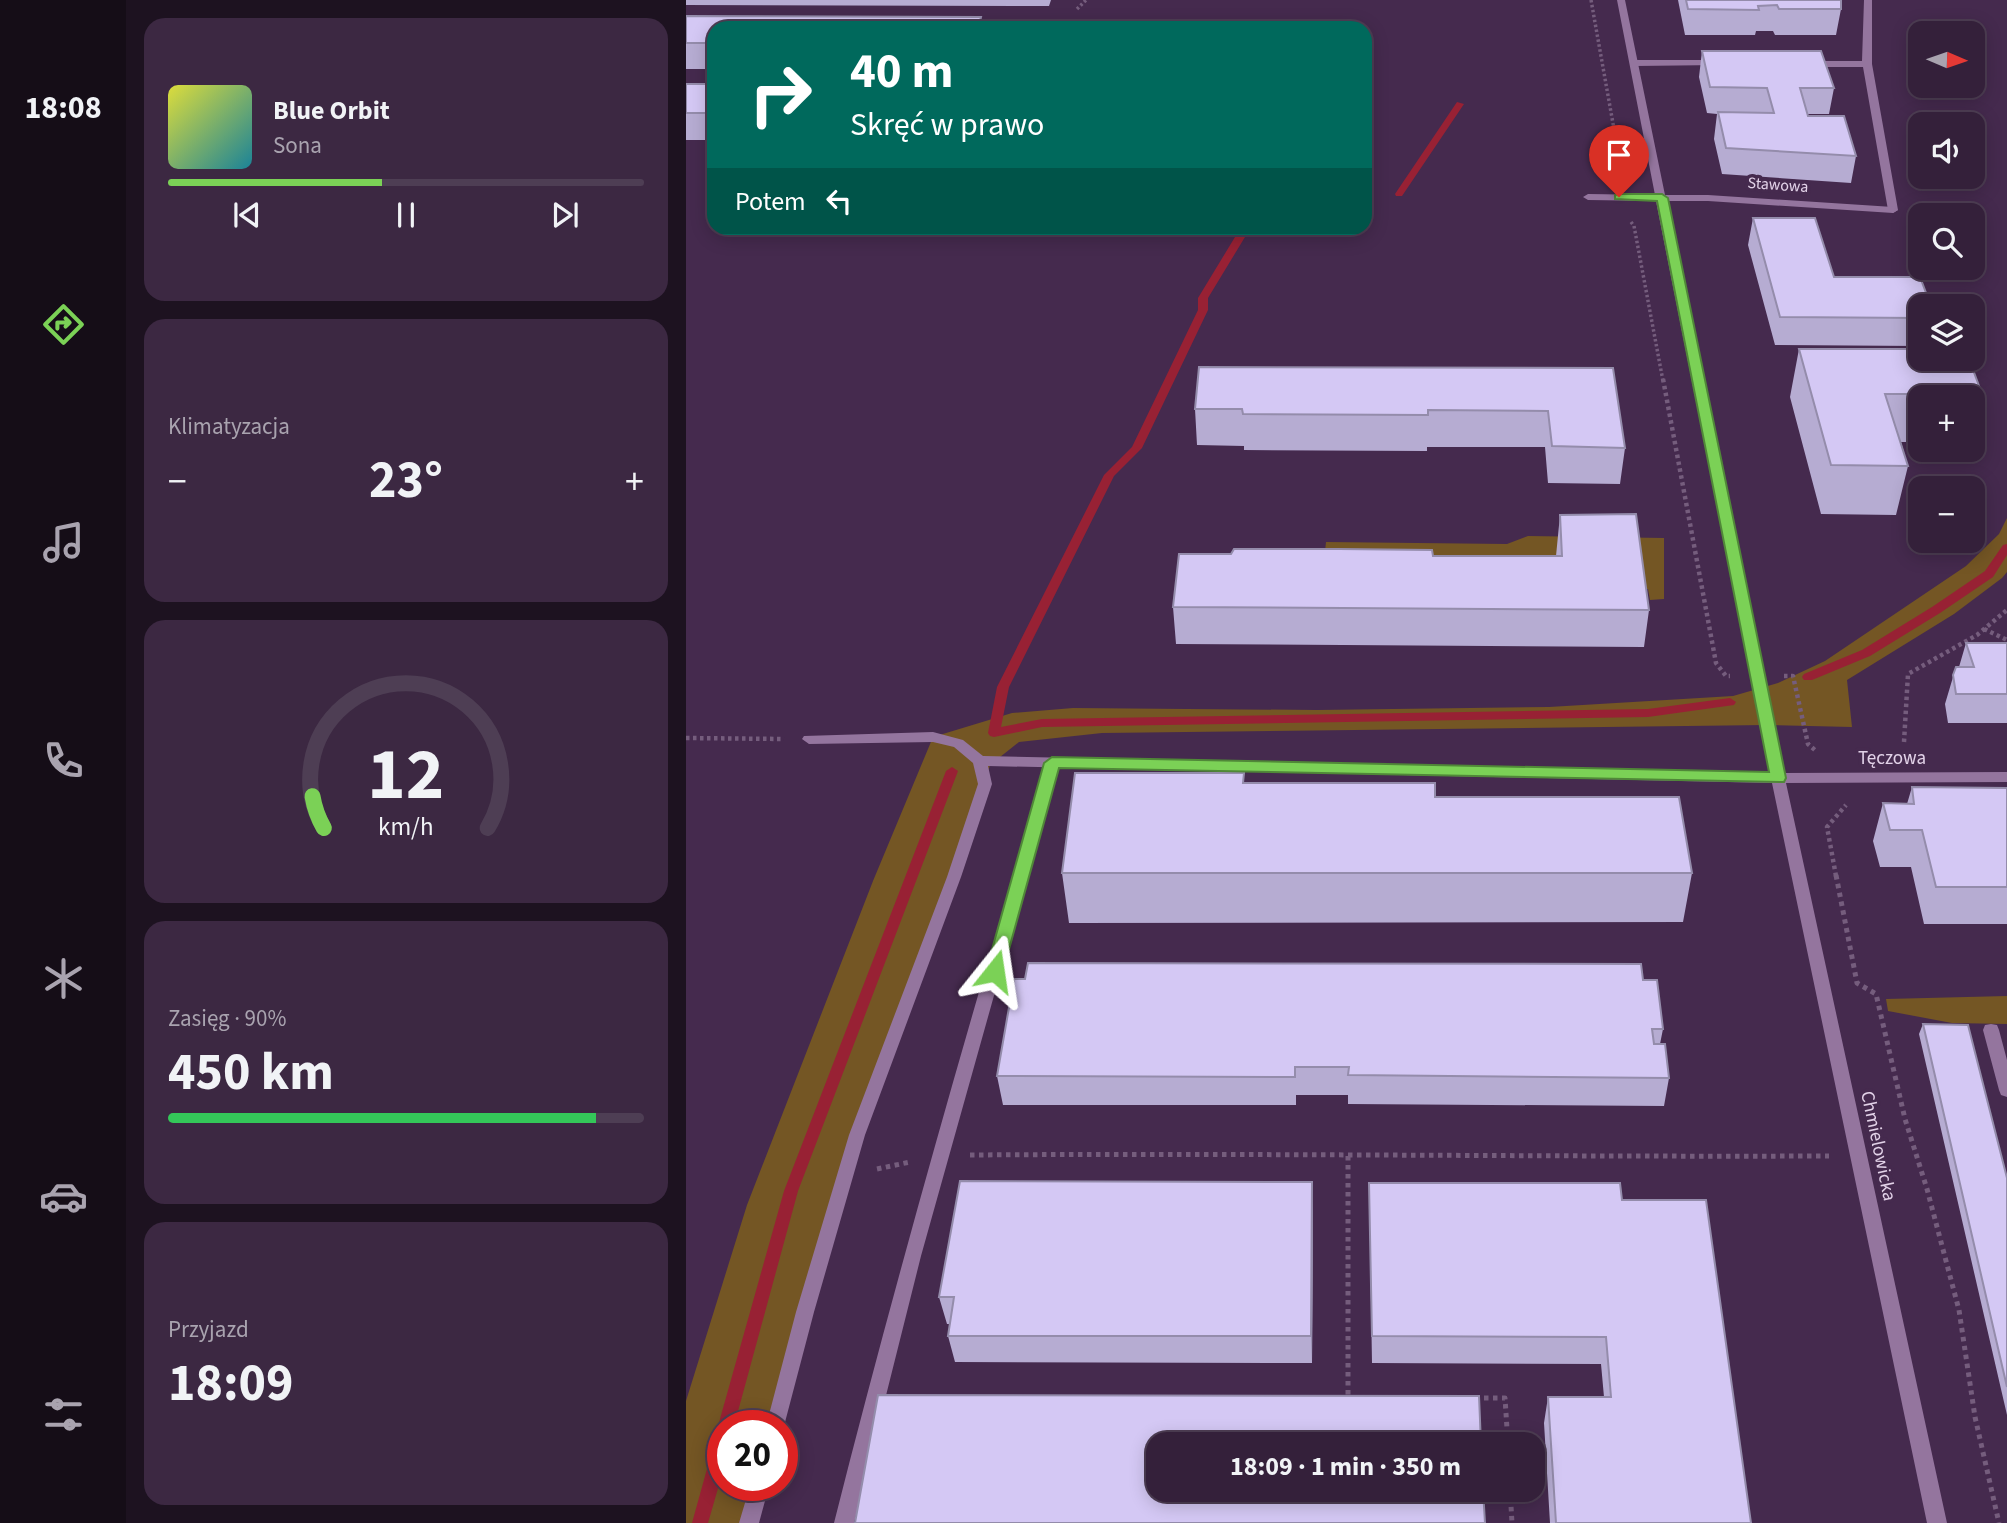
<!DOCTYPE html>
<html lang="pl">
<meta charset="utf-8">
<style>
body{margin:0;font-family:"Source Sans 3",sans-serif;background:#3c2842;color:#f1f3f6;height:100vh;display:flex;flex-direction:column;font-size:26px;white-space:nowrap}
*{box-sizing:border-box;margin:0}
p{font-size:23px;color:#a9a3af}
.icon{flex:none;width:38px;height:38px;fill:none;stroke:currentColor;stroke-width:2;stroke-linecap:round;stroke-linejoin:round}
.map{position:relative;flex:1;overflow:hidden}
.sheet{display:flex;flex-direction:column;gap:18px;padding:18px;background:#1d1220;width:560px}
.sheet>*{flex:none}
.banner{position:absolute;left:21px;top:21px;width:665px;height:214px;border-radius:21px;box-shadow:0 4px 18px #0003,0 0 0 2px #4e3e54;background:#00695c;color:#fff;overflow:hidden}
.needle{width:46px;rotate:92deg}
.fabs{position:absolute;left:1222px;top:21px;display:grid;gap:14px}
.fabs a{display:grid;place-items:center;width:77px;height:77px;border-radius:14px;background:#34203a;box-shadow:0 4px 18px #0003,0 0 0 2px #4e3e54;font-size:35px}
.speed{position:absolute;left:21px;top:1410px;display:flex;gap:14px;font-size:35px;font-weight:700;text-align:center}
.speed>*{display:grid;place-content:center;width:91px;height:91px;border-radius:50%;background:#34203a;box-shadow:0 4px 18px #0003,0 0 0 2px #4e3e54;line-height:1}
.speed .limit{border:10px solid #d22;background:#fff;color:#111}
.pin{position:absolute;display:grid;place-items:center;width:60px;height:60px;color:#fff;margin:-72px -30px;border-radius:50% 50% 50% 0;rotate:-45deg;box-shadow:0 0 7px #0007}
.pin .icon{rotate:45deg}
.me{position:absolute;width:77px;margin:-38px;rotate:15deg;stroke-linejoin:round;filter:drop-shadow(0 0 5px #0008)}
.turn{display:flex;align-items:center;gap:24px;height:147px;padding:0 28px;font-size:32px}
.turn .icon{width:91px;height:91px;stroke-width:2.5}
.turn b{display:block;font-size:49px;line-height:60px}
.then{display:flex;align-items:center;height:66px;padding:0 28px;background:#0003;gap:14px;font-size:26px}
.big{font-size:52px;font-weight:700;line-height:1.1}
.sheet .widget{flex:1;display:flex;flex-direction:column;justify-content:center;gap:10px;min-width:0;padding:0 24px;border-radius:21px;background:#3c2842}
.sheet .dial{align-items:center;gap:0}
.dial svg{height:182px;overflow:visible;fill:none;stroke:#4e3e54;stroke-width:7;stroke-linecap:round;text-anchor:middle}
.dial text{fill:#f1f3f6;stroke:none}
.song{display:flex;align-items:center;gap:21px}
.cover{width:84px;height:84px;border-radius:10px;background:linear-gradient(135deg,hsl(60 70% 55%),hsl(190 70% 35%))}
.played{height:7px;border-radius:4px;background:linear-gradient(90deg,#7bd156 45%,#4e3e54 45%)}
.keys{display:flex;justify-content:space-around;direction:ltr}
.heat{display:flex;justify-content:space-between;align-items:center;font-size:38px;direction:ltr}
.charge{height:10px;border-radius:5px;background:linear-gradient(90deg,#34c759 90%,#4e3e54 0)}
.trip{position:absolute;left:460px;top:1432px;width:399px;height:70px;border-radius:21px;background:#34203a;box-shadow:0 4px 18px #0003,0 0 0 2px #4e3e54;font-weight:700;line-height:70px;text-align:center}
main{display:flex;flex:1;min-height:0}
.menu{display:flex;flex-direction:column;width:126px;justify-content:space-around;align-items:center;background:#150d17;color:#a9a3af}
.menu .icon{width:49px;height:49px}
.menu .active{color:#7bd156}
.menu b{font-size:32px;color:#f1f3f6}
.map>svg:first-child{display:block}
.green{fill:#745624}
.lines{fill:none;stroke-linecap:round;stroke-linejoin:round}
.stream{fill:#982134;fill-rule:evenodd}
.path-far2{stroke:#755d7d;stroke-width:3.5;stroke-dasharray:2.5 2.5;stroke-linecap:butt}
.path-far1{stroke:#755d7d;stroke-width:4.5;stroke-dasharray:3.5 3.5;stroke-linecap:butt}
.path{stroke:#755d7d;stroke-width:5;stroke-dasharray:4.5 4.5;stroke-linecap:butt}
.service{fill:#94759e;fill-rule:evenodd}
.minor{fill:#94759e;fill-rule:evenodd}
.wall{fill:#b6acd2}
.shaded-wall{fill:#948cab}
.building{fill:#d4c8f4;stroke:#948cab;stroke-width:2}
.route{fill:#7bd156;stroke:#508838;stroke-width:2}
.labels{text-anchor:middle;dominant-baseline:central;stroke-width:7;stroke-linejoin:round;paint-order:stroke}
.far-street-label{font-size:16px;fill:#e2d2e8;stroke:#452a4e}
.street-label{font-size:19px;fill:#e2d2e8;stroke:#452a4e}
</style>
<main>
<nav class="menu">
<b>18:08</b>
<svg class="icon active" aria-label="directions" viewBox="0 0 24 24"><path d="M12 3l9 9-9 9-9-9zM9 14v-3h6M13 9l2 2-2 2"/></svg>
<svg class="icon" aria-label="music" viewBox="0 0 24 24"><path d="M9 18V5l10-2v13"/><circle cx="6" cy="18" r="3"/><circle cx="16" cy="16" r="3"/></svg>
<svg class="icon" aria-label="phone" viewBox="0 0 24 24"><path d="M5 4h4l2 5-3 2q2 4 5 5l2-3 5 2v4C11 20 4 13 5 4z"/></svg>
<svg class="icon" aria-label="climate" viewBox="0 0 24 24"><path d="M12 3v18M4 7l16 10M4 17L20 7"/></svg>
<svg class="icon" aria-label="car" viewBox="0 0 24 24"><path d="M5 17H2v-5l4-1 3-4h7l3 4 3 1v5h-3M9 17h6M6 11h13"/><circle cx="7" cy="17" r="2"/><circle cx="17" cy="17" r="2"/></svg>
<svg class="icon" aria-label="filters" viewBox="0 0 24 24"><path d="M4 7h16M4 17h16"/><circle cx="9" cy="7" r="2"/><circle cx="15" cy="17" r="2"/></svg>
</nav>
<section class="sheet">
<div class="widget">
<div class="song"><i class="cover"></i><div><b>Blue Orbit</b><p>Sona</p></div></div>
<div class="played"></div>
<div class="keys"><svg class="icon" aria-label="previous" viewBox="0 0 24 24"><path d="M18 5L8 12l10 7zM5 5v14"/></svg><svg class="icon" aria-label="pause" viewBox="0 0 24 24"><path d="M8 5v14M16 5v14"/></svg><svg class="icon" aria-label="next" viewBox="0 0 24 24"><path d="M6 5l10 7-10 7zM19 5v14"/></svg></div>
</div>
<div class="widget"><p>Klimatyzacja</p>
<div class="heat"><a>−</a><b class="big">23°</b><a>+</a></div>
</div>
<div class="widget dial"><svg viewBox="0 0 100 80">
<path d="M14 69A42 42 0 1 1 86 69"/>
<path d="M14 69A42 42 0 0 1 9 55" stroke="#7bd156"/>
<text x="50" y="56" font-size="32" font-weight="700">12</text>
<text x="50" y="72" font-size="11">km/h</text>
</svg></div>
<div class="widget"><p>Zasięg · 90%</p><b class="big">450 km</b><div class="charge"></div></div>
<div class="widget"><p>Przyjazd</p><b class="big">18:09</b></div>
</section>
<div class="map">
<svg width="1321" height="1523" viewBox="0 0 1321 1523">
<rect width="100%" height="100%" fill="#452a4e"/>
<path class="green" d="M1321 518V572L1316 578 1268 614 1161 680 1166 727 1081 725 416 733 333 742 304 765 282 837 171 1135 87 1426H37V1486H70L60 1523H0V1401L61 1205 187 881 247 737 326 713 387 708 631 710 863 707 1047 696 1092 683 1139 661 1280 566 1313 534Z
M842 536 978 538V599L964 600 962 589 873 593 637 570 640 542 821 544Z
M1321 996V1024L1266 1023 1202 1011 1200 999Z"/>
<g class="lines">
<path class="stream" d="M771 102 778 104 716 196H710L709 194Z
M554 234 559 237 522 298V310L456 448 428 476 323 687 315 727 356 719 962 709 1044 698 1050 702 1048 705 962 717 356 727 308 737 304 736 302 733 311 687 418 475 446 447 512 310V298L549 237Z
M1321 544V555L1307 577 1254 613 1184 656 1126 680H1118L1116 677 1118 674 1176 650 1246 607 1299 571 1317 545Z
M266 767 272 771 112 1191 48 1426H37V1471L22 1523H6L29 1440 31 1435 37 1432 32 1426 98 1191 260 771Z"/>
<path class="path-far2" d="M905 0 936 174
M391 9 400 0
M945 222 948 226 977 381"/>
<path class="path-far1" d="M977 379 1030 663 1040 676H1044
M1298 629 1321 640
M1098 676H1107L1122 744 1130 751
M0 738 98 739
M1218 742 1222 674 1291 635 1321 610
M1150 876 1141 827 1160 805"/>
<path class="path" d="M1150 875 1171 983 1190 994 1219 1119 1241 1189 1273 1310 1289 1417 1313 1523
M284 1155C570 1153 857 1157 1143 1156
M662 1156V1398H665
M191 1169 224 1162
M789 1398H819L822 1444
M824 1489 826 1523"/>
<path class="service" d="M1178 0H1186V64L1212 210 1207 213 1202 210 1177 67H1121L1116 64 1121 61H1176Z
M277 21H374L378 24 374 27 274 26 273 24Z
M1031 60 1034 61V65L949 66 944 63 949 60Z
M366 758 373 763 317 971 314 975 309 977 304 975 301 971 359 763Z
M301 986 307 988 309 992 235 1256 168 1523H148C193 1345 242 1168 293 992L295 988Z
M1305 1024 1311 1025 1313 1030 1321 1060V1097L1315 1095 1313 1090 1297 1030 1299 1025Z"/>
<path class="minor" d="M931 0H939L979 195H1022L1207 207 1212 210 1207 213 1022 201H980L1098 773 1321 772V782L1100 783 1261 1523H1241L1086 783 302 766 306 784 275 877 179 1135 128 1312 98 1426 96 1431V1426H80L110 1312 163 1135 261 877 292 784 287 763 268 747 247 742 123 744 116 739 118 736 247 732 277 740 297 756 1084 773 970 201 902 200 897 197 902 194 969 195Z
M64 1486H83L73 1523H53Z"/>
</g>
<path class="wall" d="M0 0H365L363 6 0 5Z
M992 0H1155V9L1150 35H1089L1087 31H1070L1069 35H999Z
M0 16 28 28V69H0Z
M1016 51 1148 88 1143 114H1121L1122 116 1170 156 1165 183 1036 174 1028 139 1031 114 1021 113 1013 77Z
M0 84H28V140H0Z
M1067 218 1148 277 1234 318V346L1089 345 1062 245Z
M1113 349 1296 394 1286 429V397H1234V442H1215L1222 466 1210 515 1135 514 1104 397Z
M927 368 939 448 934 484 862 483 859 447H741V451L558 450V446L511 445 509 409Z
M874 515 963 610 958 647 490 644 487 607 870 556Z
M1280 643H1321V723H1262L1259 704 1270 667H1273Z
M558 783 749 797 1006 873 997 922 383 923 376 873Z
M1226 787 1321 788V924H1238L1225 867H1194L1187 841 1197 803 1221 804Z
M339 979 957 980 977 1029 974 1044 983 1078 978 1106 662 1104V1095H610V1105H317L311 1076Z
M1237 1024 1321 1178V1415L1233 1034Z
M683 1183 936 1200 1065 1523H864L858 1423 862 1397H918L915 1364 686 1363Z
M627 1210 626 1363 269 1362 262 1336 264 1324H261L253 1297Z"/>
<path class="shaded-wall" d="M295 17 297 28H292Z
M626 1182 627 1210 626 1363 625 1336Z"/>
<path class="building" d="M1000 0H1155V9H1093L1091 5 1072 6 1073 10 1002 9Z
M0 16 295 17 292 28H28V43H0Z
M1016 51H1135L1148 88H1114L1122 116H1158L1170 156 1040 148 1032 112 1088 113 1081 88 1024 87Z
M0 84H28V113H0Z
M1067 218H1129L1148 277H1234L1245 306H1234V318L1094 317Z
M1113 349H1234V359H1283L1296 394H1199L1222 466 1145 465Z
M513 367 927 368 939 448 866 446 862 411 742 410V415L557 414 556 409H509Z
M950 514 963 610 487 607 493 554H545L548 549H653L746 550 747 556H876L874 515Z
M1280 643H1321V694H1270L1267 675 1270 667H1288Z
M389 773H558L557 783H749V797H993L1006 873H376Z
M1226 787 1321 788V887H1250L1236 830H1204L1197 803 1228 804Z
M342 963 955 964 957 980H971L977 1029H966L968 1044H979L983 1078 662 1075 663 1067H609V1077L311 1076 328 979H339Z
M1237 1024 1282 1025 1321 1178V1387Z
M274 1181 626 1182 625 1336H262L268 1297H253Z
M683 1183H934L936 1200H1020L1065 1523H870L862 1397H925L920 1337 686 1336Z
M192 1395 793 1396 795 1444H472V1489H797L799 1523H169Z"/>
<path class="route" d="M933 194H976L982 198 1100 778 1098 782 373 768 317 971 315 976H302L300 971 358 763 366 757 1083 772 971 201 929 199V195Z"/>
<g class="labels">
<g class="far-street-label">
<text transform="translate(1092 185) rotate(4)">Stawowa</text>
</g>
<g class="street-label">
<text x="1206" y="758">Tęczowa</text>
<text transform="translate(1192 1146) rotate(78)">Chmielowicka</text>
</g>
</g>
</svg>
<div class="fabs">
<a><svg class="needle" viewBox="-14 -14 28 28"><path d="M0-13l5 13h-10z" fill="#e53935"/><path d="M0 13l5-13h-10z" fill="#a9a3af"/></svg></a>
<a><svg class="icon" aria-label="sound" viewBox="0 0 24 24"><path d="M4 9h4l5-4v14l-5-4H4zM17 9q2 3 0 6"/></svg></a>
<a><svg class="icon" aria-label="search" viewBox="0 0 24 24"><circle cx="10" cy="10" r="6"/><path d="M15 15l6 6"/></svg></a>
<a><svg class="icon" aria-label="layers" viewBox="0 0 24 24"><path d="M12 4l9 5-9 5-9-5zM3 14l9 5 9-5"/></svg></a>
<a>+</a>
<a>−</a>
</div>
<div class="speed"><div class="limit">20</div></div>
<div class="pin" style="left:933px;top:197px;background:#d93025"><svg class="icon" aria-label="arrive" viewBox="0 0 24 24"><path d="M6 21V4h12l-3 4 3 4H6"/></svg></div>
<svg class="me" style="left:309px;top:971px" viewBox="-20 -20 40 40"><path d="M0-17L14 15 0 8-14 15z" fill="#7bd156" stroke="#fff" stroke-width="4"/></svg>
<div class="trip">18:09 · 1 min · 350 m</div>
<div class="banner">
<div class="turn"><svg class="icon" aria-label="right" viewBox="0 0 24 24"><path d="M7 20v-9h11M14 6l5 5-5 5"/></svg><div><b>40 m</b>Skręć w prawo</div></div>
<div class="then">Potem<svg class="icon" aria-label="left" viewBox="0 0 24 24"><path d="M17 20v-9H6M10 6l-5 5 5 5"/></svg></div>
</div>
</div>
</main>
